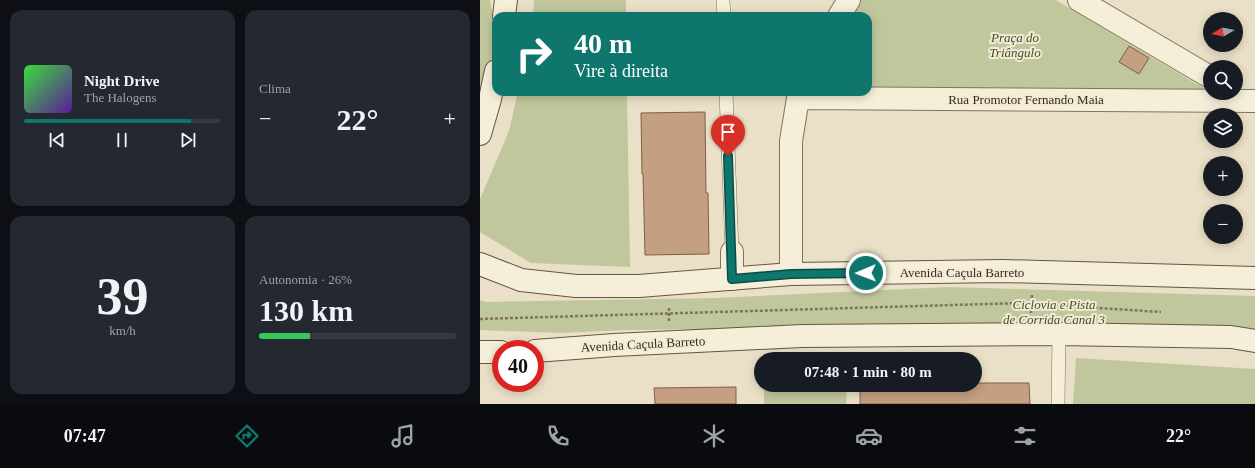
<!DOCTYPE html>
<html lang="pt">
<meta charset="utf-8">
<style>
body{margin:0;font-family:"Times New Roman",serif;background:#242831;color:#f1f3f6;height:100vh;display:flex;flex-direction:column;font-size:15px;white-space:nowrap}
*{box-sizing:border-box;margin:0}
p{font-size:13px;color:#9ea1a6}
.icon{flex:none;width:22px;height:22px;fill:none;stroke:currentColor;stroke-width:2;stroke-linecap:round;stroke-linejoin:round}
.map{position:relative;flex:1;overflow:hidden}
.drawer{display:flex;flex-direction:column;gap:10px;padding:10px;background:#0d0f14;width:480px}
.drawer>*{flex:none}
.hud{position:absolute;left:12px;top:12px;width:380px;height:84px;border-radius:12px;box-shadow:0 2px 10px #0003;background:#0f766e;color:#fff;overflow:hidden}
.needle{width:26px;rotate:261deg}
.fabs{position:absolute;left:723px;top:12px;display:grid;gap:8px}
.fabs a{display:grid;place-items:center;width:40px;height:40px;border-radius:50%;background:#171b24;box-shadow:0 2px 10px #0003;font-size:20px}
.speed{position:absolute;left:12px;top:340px;display:flex;gap:8px;font-size:20px;font-weight:700;text-align:center}
.speed>*{display:grid;place-content:center;width:52px;height:52px;border-radius:50%;background:#171b24;box-shadow:0 2px 10px #0003;line-height:1}
.speed .limit{border:6px solid #d22;background:#fff;color:#111}
.pin{position:absolute;display:grid;place-items:center;width:34px;height:34px;color:#fff;margin:-41px -17px;border-radius:50% 50% 50% 0;rotate:-45deg;box-shadow:0 0 4px #0007}
.pin .icon{rotate:45deg}
.me{position:absolute;width:44px;margin:-22px;rotate:269deg;stroke-linejoin:round;filter:drop-shadow(0 0 3px #0008)}
.turn{display:flex;align-items:center;gap:14px;height:84px;padding:0 16px;font-size:18px}
.turn .icon{width:52px;height:52px;stroke-width:2.5}
.turn b{display:block;font-size:28px;line-height:34px}
.big{font-size:30px;font-weight:600;line-height:1.1}
.drawer .card{flex:1;display:flex;flex-direction:column;justify-content:center;gap:6px;min-width:0;padding:0 14px;border-radius:12px;background:#242831}
.drawer .dial{align-items:center;gap:0}
.dial b{font-size:52px;line-height:1}
.song{display:flex;align-items:center;gap:12px}
.cover{width:48px;height:48px;border-radius:6px;background:linear-gradient(135deg,hsl(120 70% 55%),hsl(270 70% 35%))}
.played{height:4px;border-radius:2px;background:linear-gradient(90deg,#0f766e 85%,#363941 85%)}
.keys{display:flex;justify-content:space-around;direction:ltr}
.heat{display:flex;justify-content:space-between;align-items:center;font-size:22px;direction:ltr}
.charge{height:6px;border-radius:3px;background:linear-gradient(90deg,#34c759 26%,#363941 0)}
.drawer .tiles{flex:1;display:grid;gap:10px;grid-template-columns:repeat(2,1fr)}
.trip{position:absolute;left:274px;top:352px;width:228px;height:40px;border-radius:20px;background:#171b24;box-shadow:0 2px 10px #0003;font-weight:600;line-height:40px;text-align:center}
.dock{display:flex;height:64px;justify-content:space-around;align-items:center;background:#090b0e;color:#9ea1a6}
.dock .icon{width:28px;height:28px}
.dock .current{color:#0f766e}
.dock b{font-size:18px;color:#f1f3f6}
main{display:flex;flex:1;min-height:0}
.map>svg:first-child{display:block}
.green{fill:#c0c79c}
.building{fill:#c49f81;stroke:#805f46}
.lines{fill:none;stroke-linecap:round;stroke-linejoin:round}
.lane-casing{stroke:#83735e;stroke-width:14}
.street-casing{stroke:#83735e;stroke-width:24}
.secondary-casing{stroke:#655441;stroke-width:24}
.path{stroke:#83735e;stroke-width:2.5;stroke-dasharray:3 2;stroke-linecap:butt}
.lane{stroke:#f5eed9;stroke-width:13}
.street{stroke:#f5eed9;stroke-width:22}
.secondary{stroke:#f5eed9;stroke-width:22}
.route-casing{stroke:#0a4d48;stroke-width:10}
.route{stroke:#0f766e;stroke-width:7}
.labels{text-anchor:middle;dominant-baseline:central;stroke-width:4;stroke-linejoin:round;paint-order:stroke}
.park-label{font-size:13px;font-style:italic;fill:#444f29;stroke:#f2ead5}
.street-label{font-size:13px;fill:#352b20;stroke:#f2ead5}
</style>
<main>
<section class="drawer">
<div class="tiles">
<div class="card">
<div class="song"><i class="cover"></i><div><b>Night Drive</b><p>The Halogens</p></div></div>
<div class="played"></div>
<div class="keys"><svg class="icon" aria-label="previous" viewBox="0 0 24 24"><path d="M18 5L8 12l10 7zM5 5v14"/></svg><svg class="icon" aria-label="pause" viewBox="0 0 24 24"><path d="M8 5v14M16 5v14"/></svg><svg class="icon" aria-label="next" viewBox="0 0 24 24"><path d="M6 5l10 7-10 7zM19 5v14"/></svg></div>
</div>
<div class="card"><p>Clima</p>
<div class="heat"><a>−</a><b class="big">22°</b><a>+</a></div>
</div>
<div class="card dial"><b>39</b><p>km/h</p></div>
<div class="card"><p>Autonomia · 26%</p><b class="big">130 km</b><div class="charge"></div></div>
</div>
</section>
<div class="map">
<svg width="775" height="404" viewBox="0 0 775 404">
<rect width="100%" height="100%" fill="#eae0c7"/>
<path class="green" d="M0 0H10L16 36V42L0 105Z
M54 0H146V16H53Z
M381 0H576L730 92 388 87V16H372Z
M38 92H147L150 267 51 263 0 232V199L29 131Z
M469 287 775 296V333L459 326 148 330 80 333 0 330V300L6 302 236 298Z
M596 358 775 369V404H593Z
M284 385H367L366 404H284Z"/>
<path class="building" d="M649 46 669 58 659 74 639 62Z
M225 112 226 193H228L229 254 165 255 163 174H162L161 113Z
M495 383H549L550 404H380V385H495Z
M256 387V404H175L174 388Z"/>
<g class="lines">
<defs>
<path id="lane" d="M243 0 244 16
M246 92 252 252
M578 404 579 334"/>
<path id="street" d="M599 0 730 77
M359 16 369 0
M318 98 775 101
M311 274V141L318 98 321 92
M252 279V252"/>
<path id="secondary" d="M24 16 26 0
M0 134 10 99 16 71
M0 264 41 280 96 286H159L311 274 523 271 775 278
M55 351 134 345 322 336 579 334 751 337 775 341
M0 352H21"/>
</defs>
<use href="#lane" class="lane-casing"/>
<use href="#street" class="street-casing"/>
<use href="#secondary" class="secondary-casing"/>
<path class="path" d="M551 313 552 294
M0 319 541 303 681 312
M189 321V306"/>
<use href="#lane" class="lane"/>
<use href="#street" class="street"/>
<use href="#secondary" class="secondary"/>
</g>
<g class="lines">
<defs>
<path id="route" d="M248 156 252 279 311 274 386 273"/>
</defs>
<use href="#route" class="route-casing"/>
<use href="#route" class="route"/>
</g>
<g class="labels">
<g class="park-label">
<text x="535" y="37">Praça do<tspan x="535" dy="15">Triângulo</tspan></text>
<text x="574" y="304">Ciclovia e Pista<tspan x="574" dy="15">de Corrida Canal 3</tspan></text>
</g>
<g class="street-label">
<text x="546" y="99">Rua Promotor Fernando Maia</text>
<text x="482" y="272">Avenida Caçula Barreto</text>
<text transform="translate(163 344) rotate(-3)">Avenida Caçula Barreto</text>
</g>
</g>
</svg>
<div class="fabs">
<a><svg class="needle" viewBox="-14 -14 28 28"><path d="M0-13l5 13h-10z" fill="#e53935"/><path d="M0 13l5-13h-10z" fill="#9ea1a6"/></svg></a>
<a><svg class="icon" aria-label="search" viewBox="0 0 24 24"><circle cx="10" cy="10" r="6"/><path d="M15 15l6 6"/></svg></a>
<a><svg class="icon" aria-label="layers" viewBox="0 0 24 24"><path d="M12 4l9 5-9 5-9-5zM3 14l9 5 9-5"/></svg></a>
<a>+</a>
<a>−</a>
</div>
<div class="speed"><div class="limit">40</div></div>
<div class="pin" style="left:248px;top:156px;background:#d93025"><svg class="icon" aria-label="arrive" viewBox="0 0 24 24"><path d="M6 21V4h12l-3 4 3 4H6"/></svg></div>
<svg class="me" style="left:386px;top:273px" viewBox="-20 -20 40 40"><circle r="17" fill="#0f766e" stroke="#fff" stroke-width="3"/><path d="M0-11L8 9 0 5-8 9z" fill="#fff"/></svg>
<div class="trip">07:48 · 1 min · 80 m</div>
<div class="hud">
<div class="turn"><svg class="icon" aria-label="right" viewBox="0 0 24 24"><path d="M7 20v-9h11M14 6l5 5-5 5"/></svg><div><b>40 m</b>Vire à direita</div></div>
</div>
</div>
</main>
<nav class="dock">
<b>07:47</b>
<svg class="icon current" aria-label="directions" viewBox="0 0 24 24"><path d="M12 3l9 9-9 9-9-9zM9 14v-3h6M13 9l2 2-2 2"/></svg>
<svg class="icon" aria-label="music" viewBox="0 0 24 24"><path d="M9 18V5l10-2v13"/><circle cx="6" cy="18" r="3"/><circle cx="16" cy="16" r="3"/></svg>
<svg class="icon" aria-label="phone" viewBox="0 0 24 24"><path d="M5 4h4l2 5-3 2q2 4 5 5l2-3 5 2v4C11 20 4 13 5 4z"/></svg>
<svg class="icon" aria-label="climate" viewBox="0 0 24 24"><path d="M12 3v18M4 7l16 10M4 17L20 7"/></svg>
<svg class="icon" aria-label="car" viewBox="0 0 24 24"><path d="M5 17H2v-5l4-1 3-4h7l3 4 3 1v5h-3M9 17h6M6 11h13"/><circle cx="7" cy="17" r="2"/><circle cx="17" cy="17" r="2"/></svg>
<svg class="icon" aria-label="filters" viewBox="0 0 24 24"><path d="M4 7h16M4 17h16"/><circle cx="9" cy="7" r="2"/><circle cx="15" cy="17" r="2"/></svg>
<b>22°</b>
</nav>
